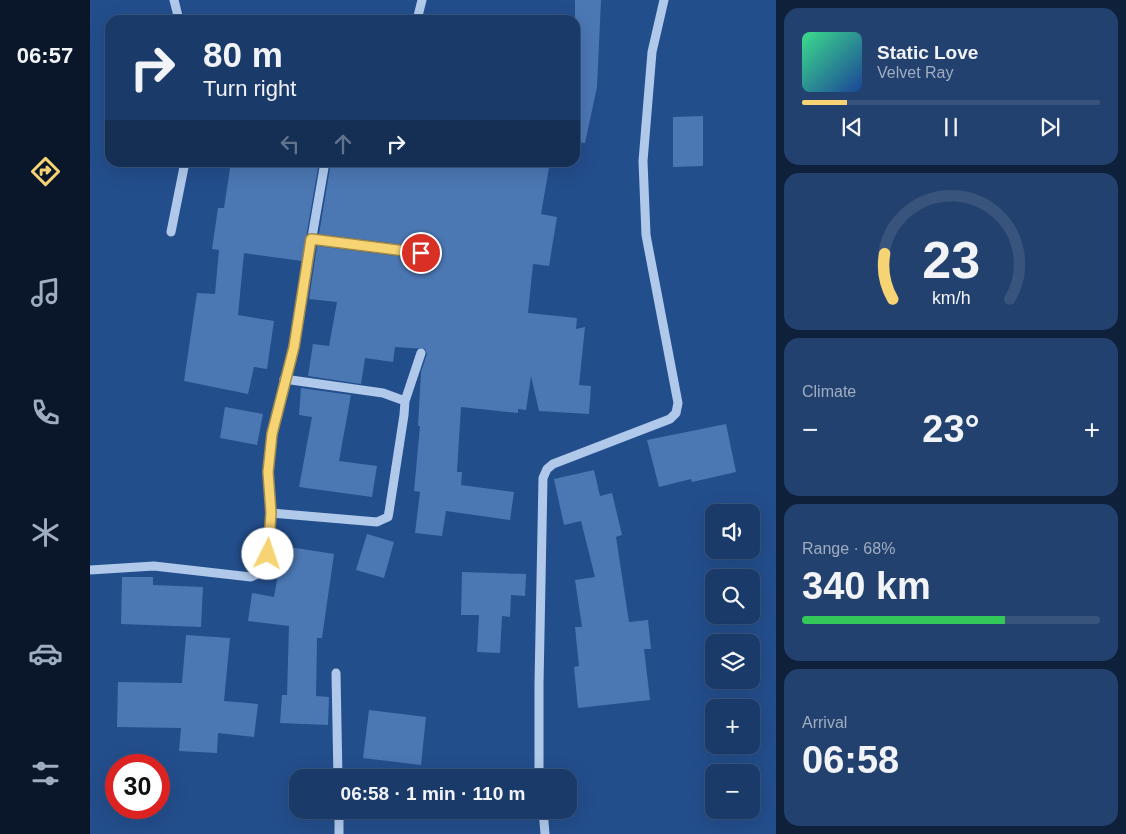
<!DOCTYPE html>
<meta charset="utf-8">
<style>
body{margin:0;font-family:Arial,sans-serif;background:#23416f;color:#f1f3f6;height:100vh;display:flex;flex-direction:column;font-size:19px;white-space:nowrap}
*{box-sizing:border-box;margin:0}
p{font-size:16px;color:#9fadc0}
.icon{flex:none;width:28px;height:28px;fill:none;stroke:currentColor;stroke-width:2;stroke-linecap:round;stroke-linejoin:round}
.map{position:relative;flex:1;overflow:hidden}
.drawer{display:flex;flex-direction:column;gap:8px;padding:8px;background:#0e203a;width:350px}
.drawer>*{flex:none}
.guide{position:absolute;left:15px;top:15px;width:475px;height:152px;border-radius:15px;box-shadow:0 5px 20px #0002,0 0 0 1px #38547d;background:#1a3a69;color:#f1f3f6;overflow:hidden}
.fabs{position:absolute;left:615px;top:504px;display:grid;gap:10px}
.fabs a{display:grid;place-items:center;width:55px;height:55px;border-radius:10px;background:#1a3a69;box-shadow:0 5px 20px #0002,0 0 0 1px #38547d;font-size:25px}
.speed{position:absolute;left:15px;top:754px;display:flex;gap:10px;font-size:25px;font-weight:700;text-align:center}
.speed>*{display:grid;place-content:center;width:65px;height:65px;border-radius:50%;background:#1a3a69;box-shadow:0 5px 20px #0002,0 0 0 1px #38547d;line-height:1}
.speed .limit{border:8px solid #d22;background:#fff;color:#111}
.pin{position:absolute;display:grid;place-items:center;width:42px;height:42px;color:#fff;margin:-21px;border:2px solid #fff;border-radius:50%;box-shadow:0 1px 5px #0007}
.me{position:absolute;width:55px;margin:-28px;rotate:4deg;stroke-linejoin:round;filter:drop-shadow(0 0 4px #0008)}
.turn{display:flex;align-items:center;gap:18px;height:105px;padding:0 15px;font-size:22px}
.turn .icon{width:65px;height:65px;stroke-width:2.5}
.turn b{display:block;font-size:35px;line-height:42px}
.lanes{display:flex;align-items:center;height:48px;padding:0 15px;background:#0003;justify-content:center;gap:25px;direction:ltr}
.lanes .off{opacity:.35}
.big{font-size:38px;font-weight:600;line-height:1.1}
.drawer .tile{flex:1;display:flex;flex-direction:column;justify-content:center;gap:8px;min-width:0;padding:0 18px;border-radius:15px;background:#23416f}
.drawer .dial{align-items:center;gap:0}
.dial svg{height:130px;overflow:visible;fill:none;stroke:#38547d;stroke-width:7;stroke-linecap:round;text-anchor:middle}
.dial text{fill:#f1f3f6;stroke:none}
.song{display:flex;align-items:center;gap:15px}
.cover{width:60px;height:60px;border-radius:8px;background:linear-gradient(135deg,hsl(150 70% 55%),hsl(220 70% 35%))}
.played{height:5px;border-radius:2px;background:linear-gradient(90deg,#f6d473 15%,#38547d 15%)}
.keys{display:flex;justify-content:space-around;direction:ltr}
.heat{display:flex;justify-content:space-between;align-items:center;font-size:28px;direction:ltr}
.charge{height:8px;border-radius:4px;background:linear-gradient(90deg,#34c759 68%,#38547d 0)}
.trip{position:absolute;left:199px;top:769px;width:288px;height:50px;border-radius:15px;background:#1a3a69;box-shadow:0 5px 20px #0002,0 0 0 1px #38547d;font-weight:600;line-height:50px;text-align:center}
main{display:flex;flex:1;min-height:0}
.dock{display:flex;flex-direction:column;width:90px;justify-content:space-around;align-items:center;background:#0a172a;color:#9fadc0}
.dock .icon{width:35px;height:35px}
.dock .selected{color:#f6d473}
.dock b{font-size:22px;color:#f1f3f6}
.map>svg:first-child{display:block}
.building{fill:#4b77b3}
.lines{fill:none;stroke-linecap:round;stroke-linejoin:round}
.minor{stroke:#b0c9eb;stroke-width:9}
.route-casing{stroke:#a08a4b;stroke-width:12}
.route{stroke:#f6d473;stroke-width:9}
</style>
<main>
<nav class="dock">
<b>06:57</b>
<svg class="icon selected" aria-label="directions" viewBox="0 0 24 24"><path d="M12 3l9 9-9 9-9-9zM9 14v-3h6M13 9l2 2-2 2"/></svg>
<svg class="icon" aria-label="music" viewBox="0 0 24 24"><path d="M9 18V5l10-2v13"/><circle cx="6" cy="18" r="3"/><circle cx="16" cy="16" r="3"/></svg>
<svg class="icon" aria-label="phone" viewBox="0 0 24 24"><path d="M5 4h4l2 5-3 2q2 4 5 5l2-3 5 2v4C11 20 4 13 5 4z"/></svg>
<svg class="icon" aria-label="climate" viewBox="0 0 24 24"><path d="M12 3v18M4 7l16 10M4 17L20 7"/></svg>
<svg class="icon" aria-label="car" viewBox="0 0 24 24"><path d="M5 17H2v-5l4-1 3-4h7l3 4 3 1v5h-3M9 17h6M6 11h13"/><circle cx="7" cy="17" r="2"/><circle cx="17" cy="17" r="2"/></svg>
<svg class="icon" aria-label="filters" viewBox="0 0 24 24"><path d="M4 7h16M4 17h16"/><circle cx="9" cy="7" r="2"/><circle cx="15" cy="17" r="2"/></svg>
</nav>
<div class="map">
<svg width="686" height="834" viewBox="0 0 686 834">
<rect width="100%" height="100%" fill="#234e8c"/>
<path class="building" d="M485 0H511L507 87 495 143 485 142Z
M613 116V166L583 167V117Z
M141 162H229L212 261 154 253 148 315 184 321 177 369 164 367 158 394 94 381 107 293 125 294 129 250 122 249 128 208H134Z
M241 162H460L451 214 467 217 459 266 443 264 438 313 487 318 486 329 495 327 489 385 501 386 499 414 449 411 441 376 436 410 428 409V413L371 407 367 472H372L371 485 424 492 420 520 356 511 352 536 325 533 330 492 324 491 330 426H328L331 372 337 354 335 349 305 347 303 362 275 358 271 384 218 376 223 344 239 346 247 302 219 299 227 246 330 259 336 257 337 253 332 247 229 234Z
M211 388 261 395 249 461 287 466 282 497 209 487 222 417 209 415Z
M135 407 173 414 167 445 130 438Z
M636 424 646 472 602 482 601 479 569 487 557 440Z
M504 470 510 496 522 493 532 535 526 537 539 622 558 620 561 649H554L560 700 488 708 484 667 489 666 485 627H492L485 580 505 577 491 521 474 525 464 479Z
M277 534 304 542 294 578 266 570Z
M193 546 244 554 232 638H227L226 696 239 697 238 725 190 723 192 695H197L199 626 158 621 162 593 184 597Z
M372 572 436 574 435 596 421 595 420 617 412 616 410 653 387 652 389 615H371Z
M32 577H63V585L113 587 111 627 31 624Z
M96 635 140 638 134 701 168 704 164 737 128 733 127 753 89 751 91 728 27 727 28 682 92 683Z
M279 710 336 717 331 765 273 758Z"/>
<g class="lines">
<path class="minor" d="M84 0 89 20
M327 20 332 0
M81 232 95 162
M221 239 331 253
M315 401 331 353
M181 513 287 522 298 517 299 512 314 415 315 401 293 393 194 379
M0 570 64 566 161 577 172 572 178 555 181 513 178 472 182 434 203 347 235 162
M246 673 248 778
M449 778V684L453 478 457 469 463 464 580 419 586 413 588 403 556 235 553 161 562 52 574 0
M249 810V834
M453 810 455 834"/>
</g>
<g class="lines">
<defs>
<path id="route" d="M178 554 181 513 178 472 182 434 204 347 221 239 331 253"/>
</defs>
<use href="#route" class="route-casing"/>
<use href="#route" class="route"/>
</g>
</svg>
<div class="fabs">
<a><svg class="icon" aria-label="sound" viewBox="0 0 24 24"><path d="M4 9h4l5-4v14l-5-4H4zM17 9q2 3 0 6"/></svg></a>
<a><svg class="icon" aria-label="search" viewBox="0 0 24 24"><circle cx="10" cy="10" r="6"/><path d="M15 15l6 6"/></svg></a>
<a><svg class="icon" aria-label="layers" viewBox="0 0 24 24"><path d="M12 4l9 5-9 5-9-5zM3 14l9 5 9-5"/></svg></a>
<a>+</a>
<a>−</a>
</div>
<div class="speed"><div class="limit">30</div></div>
<div class="pin" style="left:331px;top:253px;background:#d93025"><svg class="icon" aria-label="arrive" viewBox="0 0 24 24"><path d="M6 21V4h12l-3 4 3 4H6"/></svg></div>
<svg class="me" style="left:178px;top:554px" viewBox="-20 -20 40 40"><circle r="19" fill="#fff"/><path d="M0-13L10 11 0 6-10 11z" fill="#f6d473"/></svg>
<div class="trip">06:58 · 1 min · 110 m</div>
<div class="guide">
<div class="turn"><svg class="icon" aria-label="right" viewBox="0 0 24 24"><path d="M7 20v-9h11M14 6l5 5-5 5"/></svg><div><b>80 m</b>Turn right</div></div>
<div class="lanes"><svg class="icon off" aria-label="left" viewBox="0 0 24 24"><path d="M17 20v-9H6M10 6l-5 5 5 5"/></svg><svg class="icon off" aria-label="ahead" viewBox="0 0 24 24"><path d="M12 20V5M6 11l6-6 6 6"/></svg><svg class="icon" aria-label="right" viewBox="0 0 24 24"><path d="M7 20v-9h11M14 6l5 5-5 5"/></svg></div>
</div>
</div>
<section class="drawer">
<div class="tile">
<div class="song"><i class="cover"></i><div><b>Static Love</b><p>Velvet Ray</p></div></div>
<div class="played"></div>
<div class="keys"><svg class="icon" aria-label="previous" viewBox="0 0 24 24"><path d="M18 5L8 12l10 7zM5 5v14"/></svg><svg class="icon" aria-label="pause" viewBox="0 0 24 24"><path d="M8 5v14M16 5v14"/></svg><svg class="icon" aria-label="next" viewBox="0 0 24 24"><path d="M6 5l10 7-10 7zM19 5v14"/></svg></div>
</div>
<div class="tile dial"><svg viewBox="0 0 100 80">
<path d="M14 69A42 42 0 1 1 86 69"/>
<path d="M14 69A42 42 0 0 1 9 41" stroke="#f6d473"/>
<text x="50" y="56" font-size="32" font-weight="700">23</text>
<text x="50" y="72" font-size="11">km/h</text>
</svg></div>
<div class="tile"><p>Climate</p>
<div class="heat"><a>−</a><b class="big">23°</b><a>+</a></div>
</div>
<div class="tile"><p>Range · 68%</p><b class="big">340 km</b><div class="charge"></div></div>
<div class="tile"><p>Arrival</p><b class="big">06:58</b></div>
</section>
</main>
